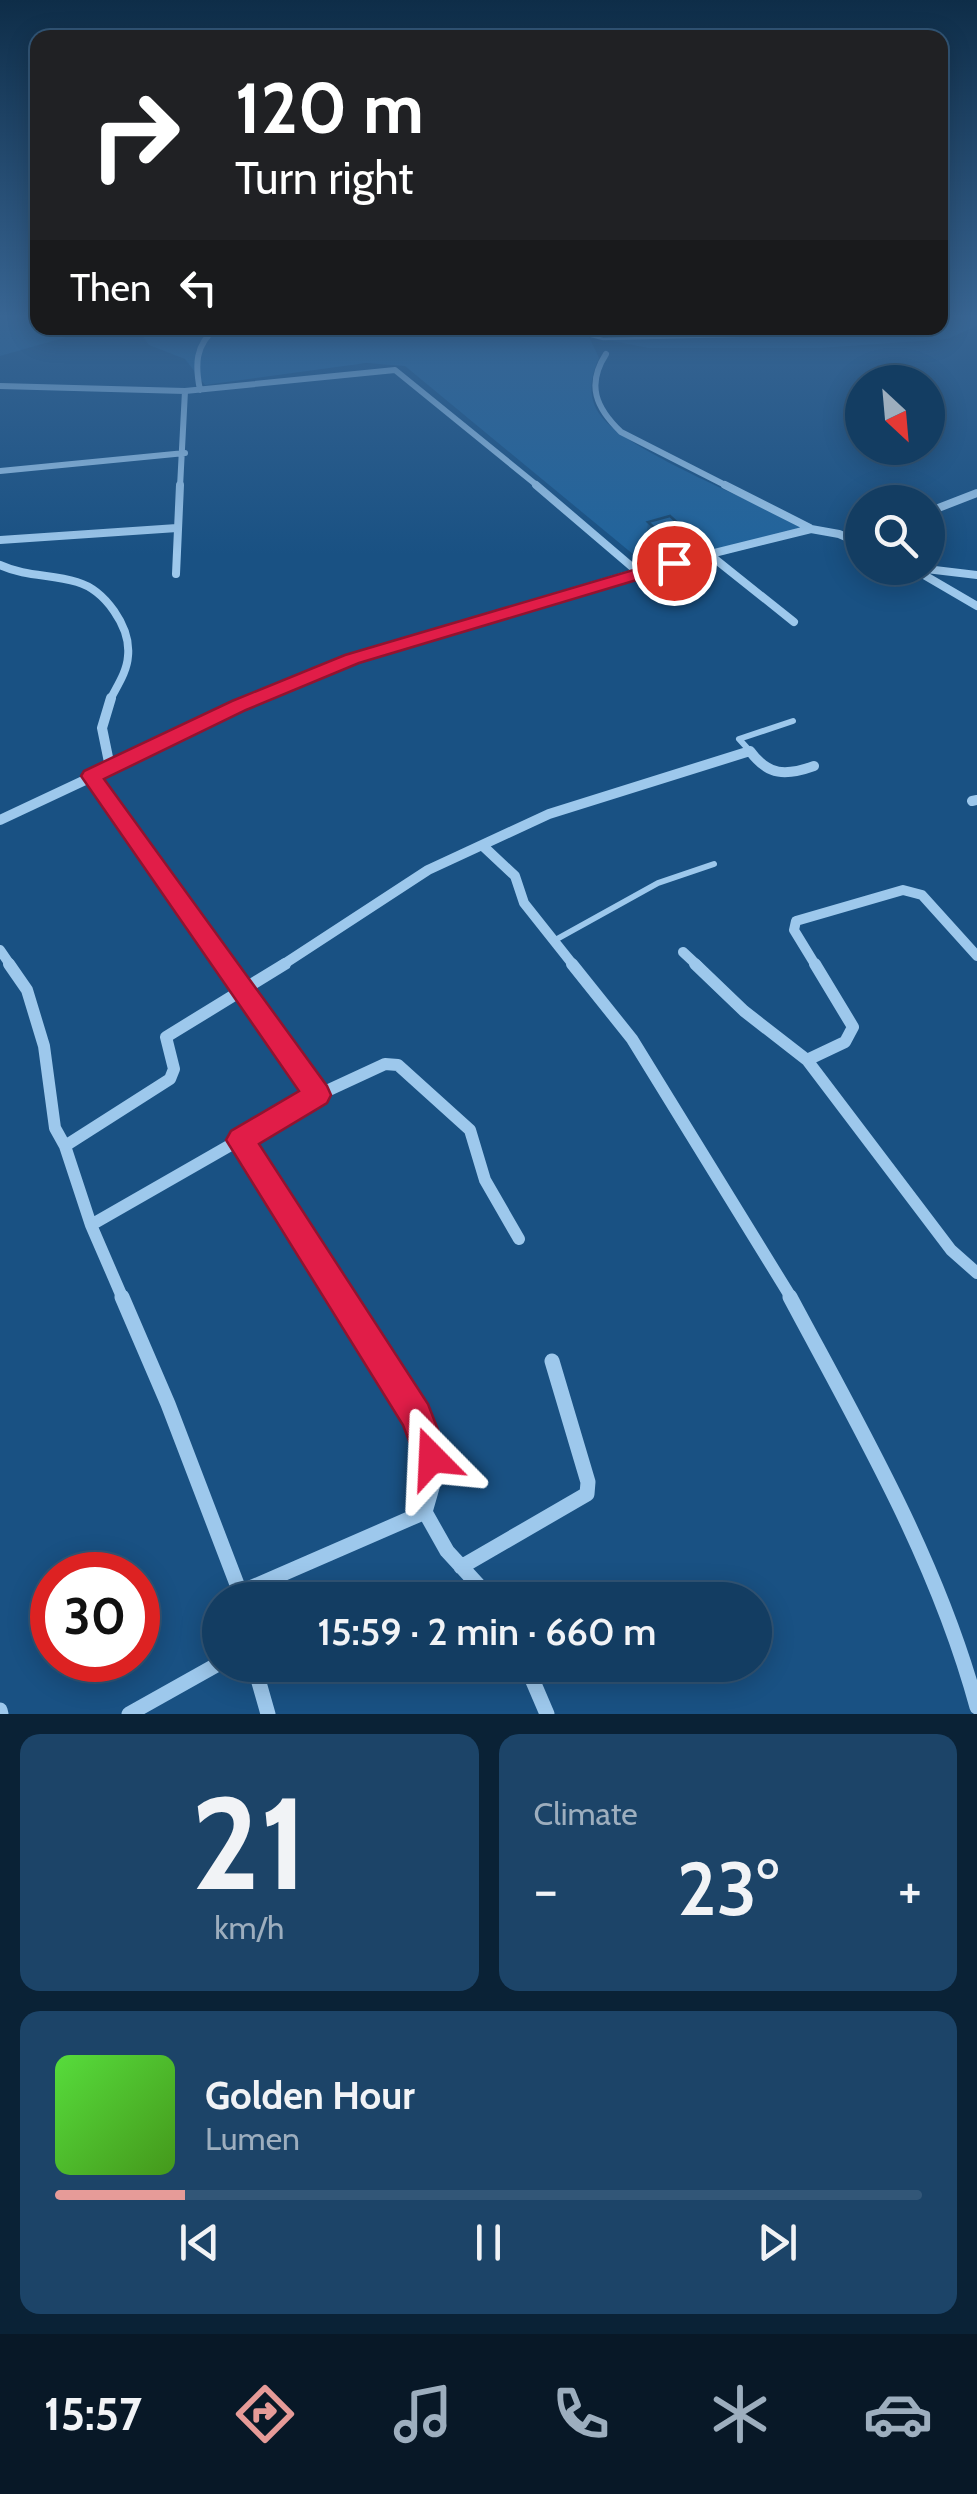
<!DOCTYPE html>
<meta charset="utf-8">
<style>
body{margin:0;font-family:Cabin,sans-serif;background:#1c4468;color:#f1f3f6;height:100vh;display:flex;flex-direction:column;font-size:38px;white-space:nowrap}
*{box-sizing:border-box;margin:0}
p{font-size:32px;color:#9daebe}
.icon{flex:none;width:55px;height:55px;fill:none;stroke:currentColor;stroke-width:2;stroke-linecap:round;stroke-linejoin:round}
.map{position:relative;height:1714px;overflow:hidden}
.panel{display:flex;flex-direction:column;gap:20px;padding:20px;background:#0a2236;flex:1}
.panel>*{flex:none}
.top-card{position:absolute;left:30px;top:30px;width:918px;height:305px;border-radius:20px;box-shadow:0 5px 25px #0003,0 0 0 2px #325677;background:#202124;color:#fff;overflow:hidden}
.needle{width:65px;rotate:154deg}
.controls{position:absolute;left:845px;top:365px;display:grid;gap:20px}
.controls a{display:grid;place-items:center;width:100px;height:100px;border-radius:50%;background:#133d62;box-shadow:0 5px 25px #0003,0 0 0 2px #325677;font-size:50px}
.speed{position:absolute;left:30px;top:1552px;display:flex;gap:20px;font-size:50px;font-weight:700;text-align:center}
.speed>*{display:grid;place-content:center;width:130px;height:130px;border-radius:50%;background:#133d62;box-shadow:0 5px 25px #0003,0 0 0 2px #325677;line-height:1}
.speed .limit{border:15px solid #d22;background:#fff;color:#111}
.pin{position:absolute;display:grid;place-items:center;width:85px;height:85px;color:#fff;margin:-42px;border:5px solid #fff;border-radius:50%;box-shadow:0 2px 10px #0007}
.me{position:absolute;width:110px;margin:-55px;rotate:339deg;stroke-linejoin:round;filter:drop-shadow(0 0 8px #0008)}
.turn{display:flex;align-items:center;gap:35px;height:210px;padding:0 40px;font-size:45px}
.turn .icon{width:130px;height:130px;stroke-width:2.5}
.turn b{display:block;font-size:70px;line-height:85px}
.then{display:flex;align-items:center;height:95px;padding:0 40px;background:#0003;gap:20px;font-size:38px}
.big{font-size:75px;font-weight:600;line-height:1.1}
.panel .widget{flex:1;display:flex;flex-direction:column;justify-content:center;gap:15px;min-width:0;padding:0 35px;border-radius:20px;background:#1c4468}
.panel .dial{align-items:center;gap:0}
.dial b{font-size:130px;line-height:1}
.song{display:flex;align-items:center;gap:30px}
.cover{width:120px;height:120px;border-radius:15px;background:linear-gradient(135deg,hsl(110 70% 55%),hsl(100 70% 35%))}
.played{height:10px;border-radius:5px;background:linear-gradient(90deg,#e69b98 15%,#325677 15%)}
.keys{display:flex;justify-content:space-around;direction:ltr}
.heat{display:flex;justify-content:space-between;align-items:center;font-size:55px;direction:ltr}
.panel .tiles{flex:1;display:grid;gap:20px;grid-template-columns:1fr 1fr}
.widget:last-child{grid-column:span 2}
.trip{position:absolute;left:202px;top:1582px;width:570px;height:100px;border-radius:50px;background:#133d62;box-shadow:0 5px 25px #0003,0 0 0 2px #325677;font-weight:600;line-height:100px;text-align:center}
.tabs{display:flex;height:160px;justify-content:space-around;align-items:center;background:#081827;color:#9daebe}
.tabs .icon{width:70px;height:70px}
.tabs .active{color:#e69b98}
.tabs b{font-size:45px;color:#f1f3f6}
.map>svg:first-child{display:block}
.green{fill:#21649c}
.water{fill:#103a61;stroke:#8fc4ee;stroke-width:2.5}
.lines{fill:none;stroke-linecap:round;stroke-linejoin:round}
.service{stroke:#9dc8ec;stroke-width:6}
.minor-far4{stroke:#9dc8ec;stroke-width:6}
.minor-far3{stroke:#9dc8ec;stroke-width:8}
.minor-far2{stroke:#9dc8ec;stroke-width:10}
.minor-far1{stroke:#9dc8ec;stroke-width:12}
.minor{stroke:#9dc8ec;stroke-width:15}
.wall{fill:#225a8a}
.shaded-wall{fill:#1b4a71}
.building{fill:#2769a1;stroke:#1b4a71;stroke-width:2.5}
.route{fill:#e11d48;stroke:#92132f;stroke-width:2.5}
</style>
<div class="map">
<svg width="977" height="1714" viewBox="0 0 977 1714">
<rect width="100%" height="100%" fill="#195183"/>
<path class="green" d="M0 315H37L38 328H124L91 330 0 356Z
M940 315H977V326L947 339 821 348H648L603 339 816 334 846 328H940Z
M137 328H555L589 337 599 358C590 378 587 398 601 416 625 450 760 504 804 527L651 569 405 366 366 363 205 385 185 359 149 345Z"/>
<path class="water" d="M560 328H846L816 334 603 339Z"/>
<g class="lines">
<path class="service" d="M749 750 739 739 793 721
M557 939 658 883 714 864"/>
<path class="minor-far4" d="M606 354C586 385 596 408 621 432L729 487
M0 386 185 391 395 370 539 487
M200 390C195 365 195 345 216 328
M0 471 185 453
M180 487 185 391"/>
<path class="minor-far3" d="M536 485 638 572
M725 485 810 528
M928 512 977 493
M0 540 177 528
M710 555 794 622
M0 565C26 577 51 574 77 582 105 590 131 627 128 656 127 672 117 686 110 700
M912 568 977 606
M918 568 977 575
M176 574 180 485
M253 700 375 651 638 572 811 529 839 534 862 544"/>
<path class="minor-far2" d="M110 767 102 728 111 698
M91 776 227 966
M972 801 977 800
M0 820 260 698
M483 846 515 876 524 903 574 966
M0 950 11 966
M683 952 698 966
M281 966 428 870 549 814 750 751C768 776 786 776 814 766
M816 966 794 930 796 921 903 890 922 895 977 956"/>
<path class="minor-far1" d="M9 964 27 990 44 1046 55 1128 65 1146 91 1225
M225 964 318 1095 385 1064 398 1065 470 1130 485 1180 519 1239
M572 964 632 1039 792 1299
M695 964 744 1011 807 1060 951 1250 977 1273
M807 1060 845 1042 853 1027 815 964
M240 1141 341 1299
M65 1146 170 1079 174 1069 166 1037 285 964
M123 1299 91 1225 318 1095"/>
<path class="minor" d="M122 1297 168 1404 243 1600
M340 1297 416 1416 435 1477 425 1512 447 1551 492 1600
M790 1297C861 1430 937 1560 977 1707
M461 1567 587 1494 588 1482 552 1361
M241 1592 425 1512
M254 1665 268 1714
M526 1665 547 1714
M0 1710 1 1714
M129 1714 220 1663"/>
</g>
<path class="wall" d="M648 522 680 537 659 543 647 532Z"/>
<path class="shaded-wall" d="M682 527 680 537 659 543 660 533Z"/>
<path class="building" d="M670 516 682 527 660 533 648 522Z"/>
<linearGradient id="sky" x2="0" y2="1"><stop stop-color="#0e2d48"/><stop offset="0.57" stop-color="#386593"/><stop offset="1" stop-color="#386593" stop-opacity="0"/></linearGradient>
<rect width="977" height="555" fill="url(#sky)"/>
<path class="route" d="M674 558 680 560V567L359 663 246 710 104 779 327 1086 331 1095 327 1103 259 1144 428 1404 449 1458 444 1470 432 1475 420 1470 403 1425 226 1140 231 1131 299 1091 81 776 84 771 232 701 345 655Z"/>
</svg>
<div class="controls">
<a><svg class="needle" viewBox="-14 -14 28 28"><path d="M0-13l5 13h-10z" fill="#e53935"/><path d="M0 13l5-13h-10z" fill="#9daebe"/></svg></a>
<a><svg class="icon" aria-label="search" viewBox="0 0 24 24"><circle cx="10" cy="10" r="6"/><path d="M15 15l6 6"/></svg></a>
</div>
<div class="speed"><div class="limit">30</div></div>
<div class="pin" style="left:674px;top:563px;background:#d93025"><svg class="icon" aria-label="arrive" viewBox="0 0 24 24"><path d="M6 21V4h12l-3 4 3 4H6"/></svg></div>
<svg class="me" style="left:432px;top:1458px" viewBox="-20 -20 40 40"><path d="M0-17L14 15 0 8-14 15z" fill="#e11d48" stroke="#fff" stroke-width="4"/></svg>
<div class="trip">15:59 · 2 min · 660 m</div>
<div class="top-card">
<div class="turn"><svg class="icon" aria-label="right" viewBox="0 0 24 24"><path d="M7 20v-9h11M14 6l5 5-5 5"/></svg><div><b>120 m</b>Turn right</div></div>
<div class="then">Then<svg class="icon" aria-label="left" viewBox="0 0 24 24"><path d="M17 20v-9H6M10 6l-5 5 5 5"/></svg></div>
</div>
</div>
<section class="panel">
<div class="tiles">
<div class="widget dial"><b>21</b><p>km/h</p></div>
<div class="widget"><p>Climate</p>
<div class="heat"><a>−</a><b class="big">23°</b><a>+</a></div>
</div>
<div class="widget">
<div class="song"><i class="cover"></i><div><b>Golden Hour</b><p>Lumen</p></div></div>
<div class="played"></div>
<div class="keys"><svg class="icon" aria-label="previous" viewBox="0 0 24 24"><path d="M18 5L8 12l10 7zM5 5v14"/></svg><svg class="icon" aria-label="pause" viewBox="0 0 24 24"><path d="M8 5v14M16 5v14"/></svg><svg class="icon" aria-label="next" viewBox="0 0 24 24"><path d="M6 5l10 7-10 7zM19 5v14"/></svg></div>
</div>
</div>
</section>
<nav class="tabs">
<b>15:57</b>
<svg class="icon active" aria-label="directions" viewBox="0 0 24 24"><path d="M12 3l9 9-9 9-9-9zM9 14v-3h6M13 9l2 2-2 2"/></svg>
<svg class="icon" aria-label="music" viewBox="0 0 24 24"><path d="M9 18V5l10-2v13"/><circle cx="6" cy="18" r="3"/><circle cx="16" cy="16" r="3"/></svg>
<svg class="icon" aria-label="phone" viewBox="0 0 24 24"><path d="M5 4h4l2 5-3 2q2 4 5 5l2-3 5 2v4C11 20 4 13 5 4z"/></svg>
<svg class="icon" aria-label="climate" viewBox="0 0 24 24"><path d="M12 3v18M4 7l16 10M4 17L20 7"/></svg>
<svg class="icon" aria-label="car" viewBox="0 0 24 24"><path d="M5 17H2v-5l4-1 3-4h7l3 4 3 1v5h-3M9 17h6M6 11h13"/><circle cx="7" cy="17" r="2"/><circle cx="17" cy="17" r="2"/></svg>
</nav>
